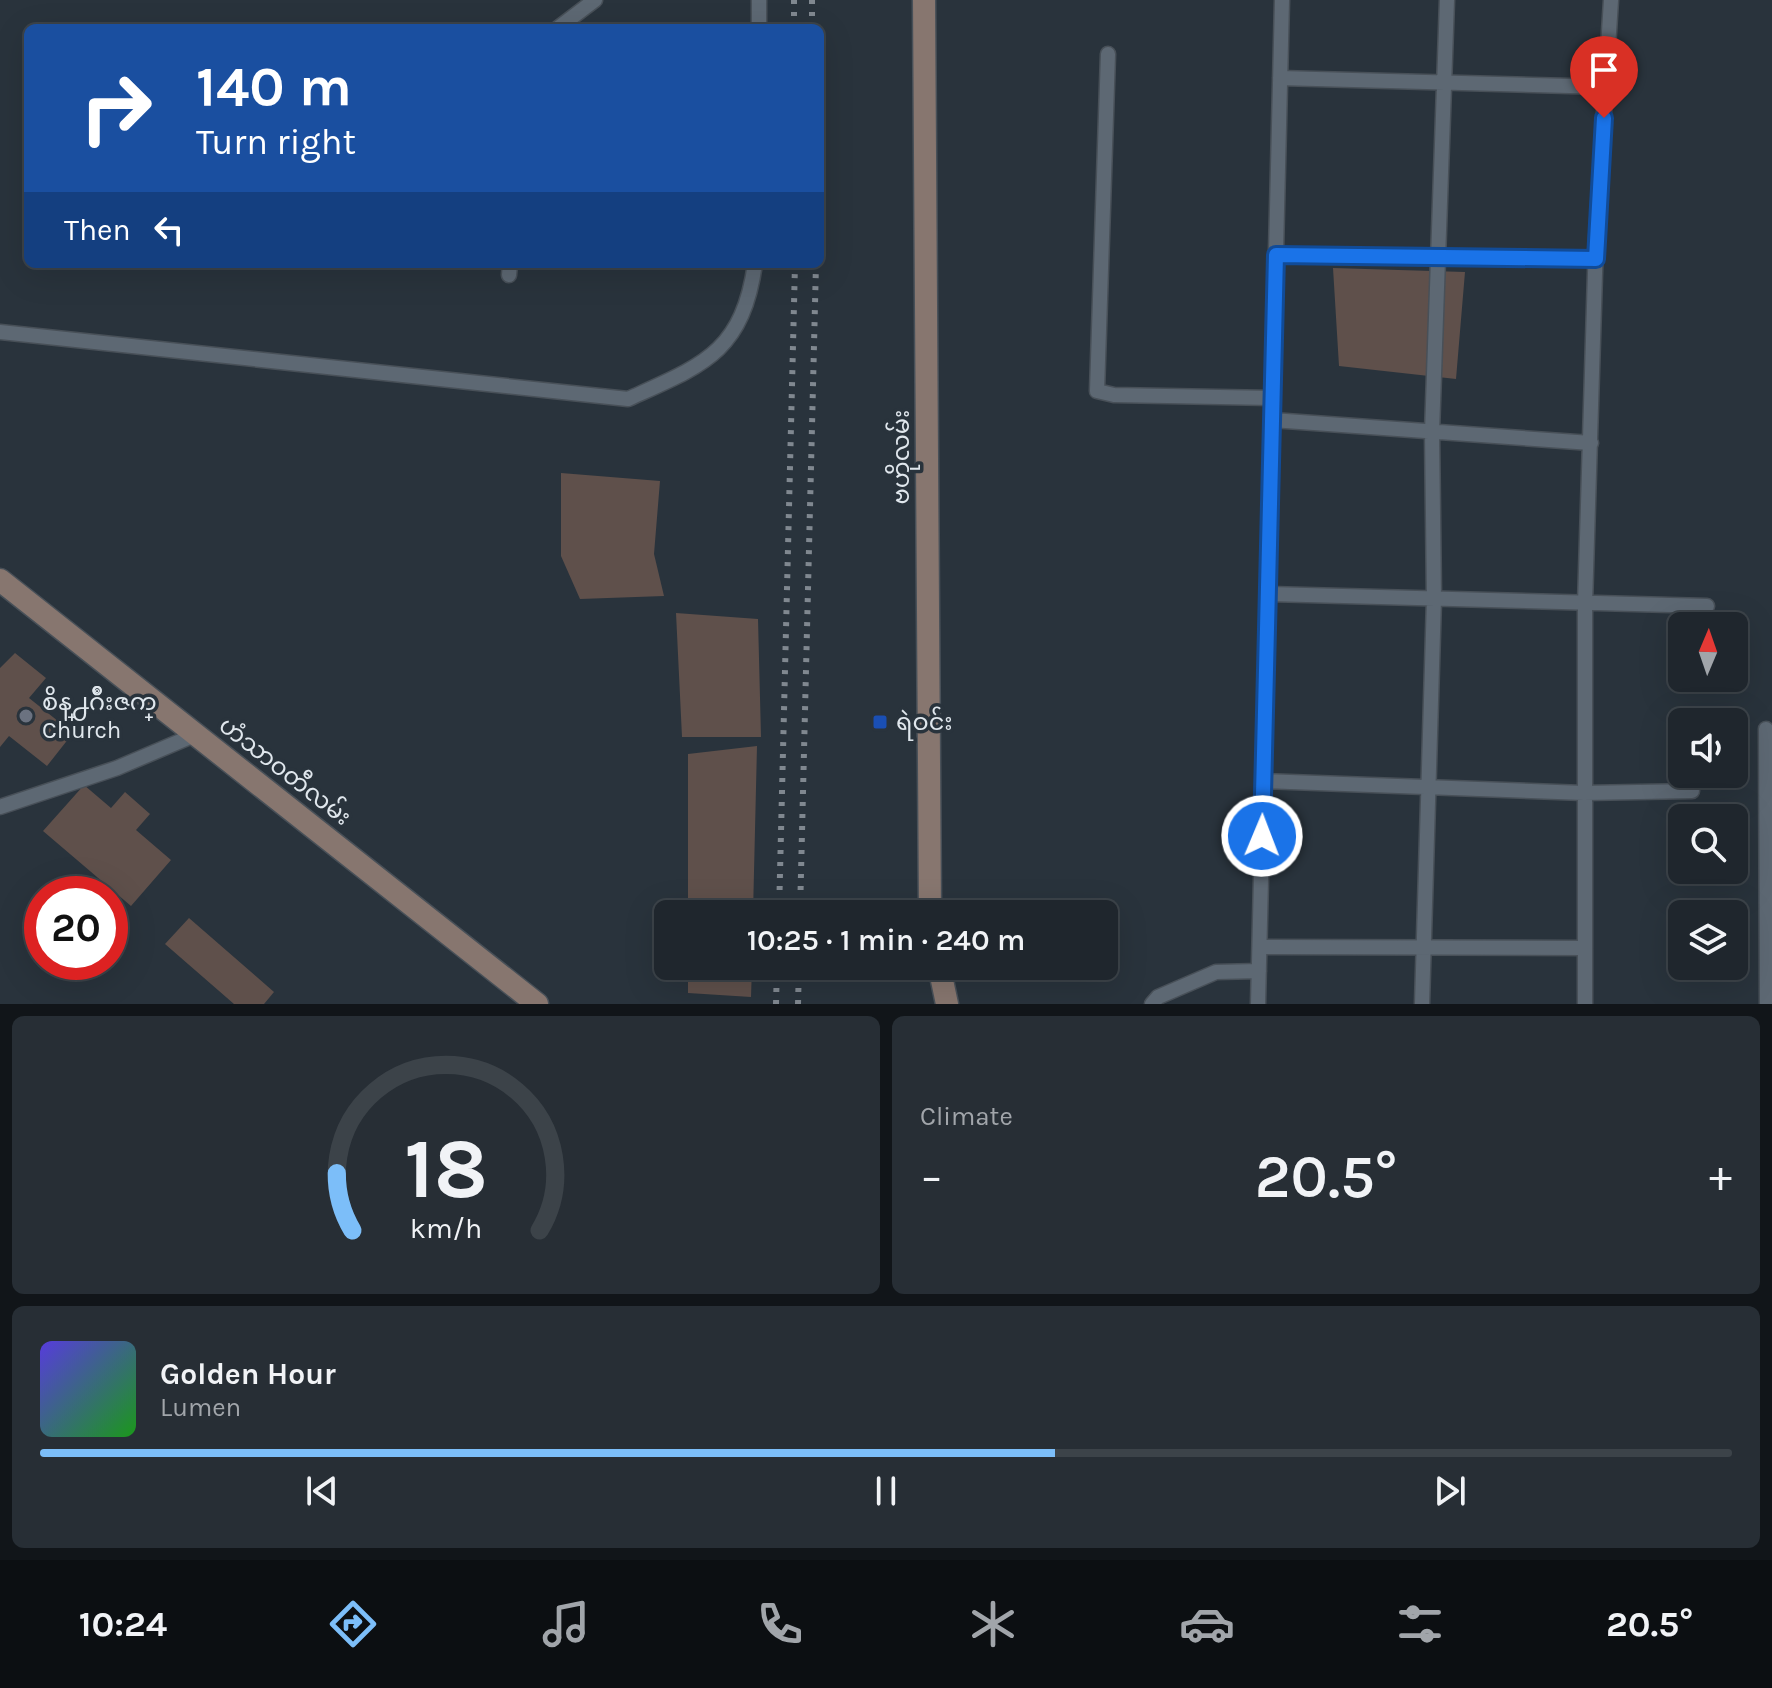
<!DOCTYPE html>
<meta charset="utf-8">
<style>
body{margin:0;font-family:Karla,"Noto Sans Myanmar",sans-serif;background:#272e35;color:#f1f3f6;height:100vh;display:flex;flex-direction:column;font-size:30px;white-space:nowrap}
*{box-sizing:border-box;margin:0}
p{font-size:26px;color:#a1a5aa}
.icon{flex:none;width:44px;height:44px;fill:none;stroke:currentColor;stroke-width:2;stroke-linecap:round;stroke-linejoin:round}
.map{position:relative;height:1004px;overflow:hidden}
.drawer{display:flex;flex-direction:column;gap:12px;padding:12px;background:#111519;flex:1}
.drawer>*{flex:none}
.hud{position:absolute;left:24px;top:24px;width:800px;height:244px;border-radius:12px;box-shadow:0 8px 32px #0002,0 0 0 2px #3c4349;background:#1a4fa0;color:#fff;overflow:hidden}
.needle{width:52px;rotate:2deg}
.controls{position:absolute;left:1668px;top:612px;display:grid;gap:16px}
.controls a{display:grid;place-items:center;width:80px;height:80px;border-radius:12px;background:#1f262d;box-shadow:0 8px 32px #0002,0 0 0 2px #3c4349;font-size:40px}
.speed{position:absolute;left:24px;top:876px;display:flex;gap:16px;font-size:40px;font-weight:700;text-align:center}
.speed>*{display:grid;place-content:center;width:104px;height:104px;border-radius:50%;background:#1f262d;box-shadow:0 8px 32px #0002,0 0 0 2px #3c4349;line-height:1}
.speed .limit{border:12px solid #d22;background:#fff;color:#111}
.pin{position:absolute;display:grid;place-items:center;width:68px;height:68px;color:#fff;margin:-82px -34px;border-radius:50% 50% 50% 0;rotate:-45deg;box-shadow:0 0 8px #0007}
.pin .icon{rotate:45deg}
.me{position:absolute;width:88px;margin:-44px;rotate:1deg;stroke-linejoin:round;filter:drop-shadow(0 0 6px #0008)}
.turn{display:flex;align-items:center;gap:28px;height:168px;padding:0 40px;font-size:36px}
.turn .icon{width:104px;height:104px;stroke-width:2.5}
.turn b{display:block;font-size:56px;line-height:68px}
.then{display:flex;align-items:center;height:76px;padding:0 40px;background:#0003;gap:16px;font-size:30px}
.big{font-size:60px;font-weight:600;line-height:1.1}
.drawer .widget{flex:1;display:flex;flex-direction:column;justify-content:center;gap:12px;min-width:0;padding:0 28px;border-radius:12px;background:#272e35}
.drawer .dial{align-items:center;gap:0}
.dial svg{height:208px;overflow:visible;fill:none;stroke:#3c4349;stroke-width:7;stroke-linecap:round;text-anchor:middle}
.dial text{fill:#f1f3f6;stroke:none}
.song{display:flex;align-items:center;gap:24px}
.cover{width:96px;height:96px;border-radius:12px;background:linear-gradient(135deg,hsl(250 70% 55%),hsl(120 70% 35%))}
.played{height:8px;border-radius:4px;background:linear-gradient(90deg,#7cbef9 60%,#3c4349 60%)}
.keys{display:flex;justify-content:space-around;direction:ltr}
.heat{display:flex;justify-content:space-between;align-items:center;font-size:44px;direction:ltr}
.drawer .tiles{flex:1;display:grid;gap:12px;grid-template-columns:1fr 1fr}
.widget:last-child{grid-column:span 2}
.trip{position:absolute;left:654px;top:900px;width:464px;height:80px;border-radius:12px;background:#1f262d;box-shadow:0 8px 32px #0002,0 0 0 2px #3c4349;font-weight:600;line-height:80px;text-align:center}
.tabs{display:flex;height:128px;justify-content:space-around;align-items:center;background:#0c0f12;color:#a1a5aa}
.tabs .icon{width:56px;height:56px}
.tabs .on{color:#7cbef9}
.tabs b{font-size:36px;color:#f1f3f6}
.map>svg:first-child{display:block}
.building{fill:#5f504b}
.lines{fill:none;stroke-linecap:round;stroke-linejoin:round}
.service-casing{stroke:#485058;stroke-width:17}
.secondary-casing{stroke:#485058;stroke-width:25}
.service{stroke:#5d6873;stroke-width:14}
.secondary{stroke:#87766f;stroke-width:22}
.rail{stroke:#808890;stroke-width:6;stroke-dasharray:4 8;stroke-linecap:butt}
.route-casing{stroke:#114b97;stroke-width:20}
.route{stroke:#1a73e8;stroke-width:14}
.worship-dot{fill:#6b7280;stroke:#29333c;stroke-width:3}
.transit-dot{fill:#1a4fb4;stroke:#29333c;stroke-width:3}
.labels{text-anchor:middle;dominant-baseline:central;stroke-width:7;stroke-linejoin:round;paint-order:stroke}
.street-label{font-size:24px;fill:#e0e7ed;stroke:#29333c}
.poi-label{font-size:24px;fill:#e0e7ed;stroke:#29333c;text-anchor:start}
</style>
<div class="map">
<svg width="1772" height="1004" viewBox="0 0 1772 1004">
<rect width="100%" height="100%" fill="#29333c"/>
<path class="building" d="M1333 268 1465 272 1456 379 1339 366Z
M561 473 660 481 654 554 664 596 580 599 561 556Z
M676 613 758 619 761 737H682Z
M15 653 46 678 29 698 73 733 47 766 9 736 0 747V668Z
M757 746 753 914H688V754Z
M84 785 111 808 125 792 150 814 136 830 171 860 131 906 43 831Z
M189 918 274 992 264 1004H234L165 944Z
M688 966H752L751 997 688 993Z"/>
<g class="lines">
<defs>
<path id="service" d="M759 0V28
M558 28 595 0
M1108 54 1097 391 1114 395 1273 398
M1280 78 1606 87
M1276 255 1596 259
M509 275 510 264
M0 332 628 399C703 365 742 353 755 264
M1272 420 1591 443
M1268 594 1707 606
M1766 729 1767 1004
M1264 781 1584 793 1692 791
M0 807 117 768 197 734
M1260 947 1585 948
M1152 1004 1158 997 1216 972 1259 971
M1258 1004 1282 0
M1422 1004 1434 599 1432 432 1447 0
M1585 1004V604L1596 240 1611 0"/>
<path id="secondary" d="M924 0 930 914
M0 580 537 1004
M939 966 947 1004"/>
</defs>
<use href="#service" class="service-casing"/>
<use href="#secondary" class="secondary-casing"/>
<use href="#service" class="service"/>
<use href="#secondary" class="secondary"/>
<path class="rail" d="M794 0V28
M812 0V28
M779 914 795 264
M800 914 816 264
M776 1004 777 966
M798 1004 799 966"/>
</g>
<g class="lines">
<defs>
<path id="route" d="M1262 836 1276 255 1596 259 1604 118"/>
</defs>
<use href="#route" class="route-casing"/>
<use href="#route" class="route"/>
</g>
<circle class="worship-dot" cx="26" cy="716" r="8"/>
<rect class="transit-dot" x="872" y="714" width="16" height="16" rx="4"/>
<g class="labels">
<g class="street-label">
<text transform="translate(901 457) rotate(-90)">ဗဟိုလမ်း</text>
<text transform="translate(285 771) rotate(38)">ဟံသာဝတီလမ်း</text>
</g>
<g class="poi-label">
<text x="42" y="702">စိန္႕ဂ်ိဳးဇက္<tspan x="42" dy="28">Church</tspan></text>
<text x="896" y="722">ရဲဝင်း</text>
</g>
</g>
</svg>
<div class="controls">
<a><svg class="needle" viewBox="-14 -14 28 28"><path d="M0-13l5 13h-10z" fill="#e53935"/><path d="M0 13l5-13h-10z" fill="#a1a5aa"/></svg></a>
<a><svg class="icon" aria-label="sound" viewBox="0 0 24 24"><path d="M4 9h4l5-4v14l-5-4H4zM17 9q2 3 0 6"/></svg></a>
<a><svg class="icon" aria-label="search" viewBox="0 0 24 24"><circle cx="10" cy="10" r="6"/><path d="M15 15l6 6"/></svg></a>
<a><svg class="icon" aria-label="layers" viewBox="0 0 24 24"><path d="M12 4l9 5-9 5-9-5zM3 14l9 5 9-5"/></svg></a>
</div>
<div class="speed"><div class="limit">20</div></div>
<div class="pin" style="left:1604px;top:118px;background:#d93025"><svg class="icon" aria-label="arrive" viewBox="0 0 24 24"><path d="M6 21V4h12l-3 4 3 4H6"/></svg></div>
<svg class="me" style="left:1262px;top:836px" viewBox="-20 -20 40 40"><circle r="17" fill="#1a73e8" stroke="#fff" stroke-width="3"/><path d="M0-11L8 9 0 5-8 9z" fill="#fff"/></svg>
<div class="trip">10:25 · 1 min · 240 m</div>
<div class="hud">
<div class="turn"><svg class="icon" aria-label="right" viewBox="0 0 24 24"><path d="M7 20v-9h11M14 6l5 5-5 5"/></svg><div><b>140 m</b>Turn right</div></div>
<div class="then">Then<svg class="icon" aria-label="left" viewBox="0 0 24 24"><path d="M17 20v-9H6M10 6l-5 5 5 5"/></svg></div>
</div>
</div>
<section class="drawer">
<div class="tiles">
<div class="widget dial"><svg viewBox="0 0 100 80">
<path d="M14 69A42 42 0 1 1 86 69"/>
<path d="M14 69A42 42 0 0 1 8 47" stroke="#7cbef9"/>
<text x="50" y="56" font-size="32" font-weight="700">18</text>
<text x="50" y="72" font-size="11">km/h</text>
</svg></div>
<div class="widget"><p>Climate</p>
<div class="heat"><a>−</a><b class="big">20.5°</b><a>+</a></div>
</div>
<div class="widget">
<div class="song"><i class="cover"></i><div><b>Golden Hour</b><p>Lumen</p></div></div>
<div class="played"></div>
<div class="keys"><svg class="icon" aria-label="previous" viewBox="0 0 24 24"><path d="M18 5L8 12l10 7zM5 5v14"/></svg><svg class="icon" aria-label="pause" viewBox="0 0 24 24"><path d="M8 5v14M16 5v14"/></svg><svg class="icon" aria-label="next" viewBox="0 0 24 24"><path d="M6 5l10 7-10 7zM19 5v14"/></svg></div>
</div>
</div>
</section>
<nav class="tabs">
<b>10:24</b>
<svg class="icon on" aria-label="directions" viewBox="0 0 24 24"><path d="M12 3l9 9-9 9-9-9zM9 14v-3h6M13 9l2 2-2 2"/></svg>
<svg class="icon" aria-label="music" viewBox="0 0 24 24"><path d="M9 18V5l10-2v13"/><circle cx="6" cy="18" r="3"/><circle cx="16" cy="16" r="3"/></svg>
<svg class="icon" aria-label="phone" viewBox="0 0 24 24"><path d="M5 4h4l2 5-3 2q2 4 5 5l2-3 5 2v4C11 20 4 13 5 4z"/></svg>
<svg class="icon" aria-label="climate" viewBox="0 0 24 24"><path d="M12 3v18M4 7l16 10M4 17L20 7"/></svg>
<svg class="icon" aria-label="car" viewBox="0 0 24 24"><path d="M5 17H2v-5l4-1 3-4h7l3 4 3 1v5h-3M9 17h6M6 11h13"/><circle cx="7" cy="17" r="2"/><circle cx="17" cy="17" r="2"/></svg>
<svg class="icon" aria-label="filters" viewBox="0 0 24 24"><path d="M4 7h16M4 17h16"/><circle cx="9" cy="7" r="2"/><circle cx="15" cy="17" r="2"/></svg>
<b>20.5°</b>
</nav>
